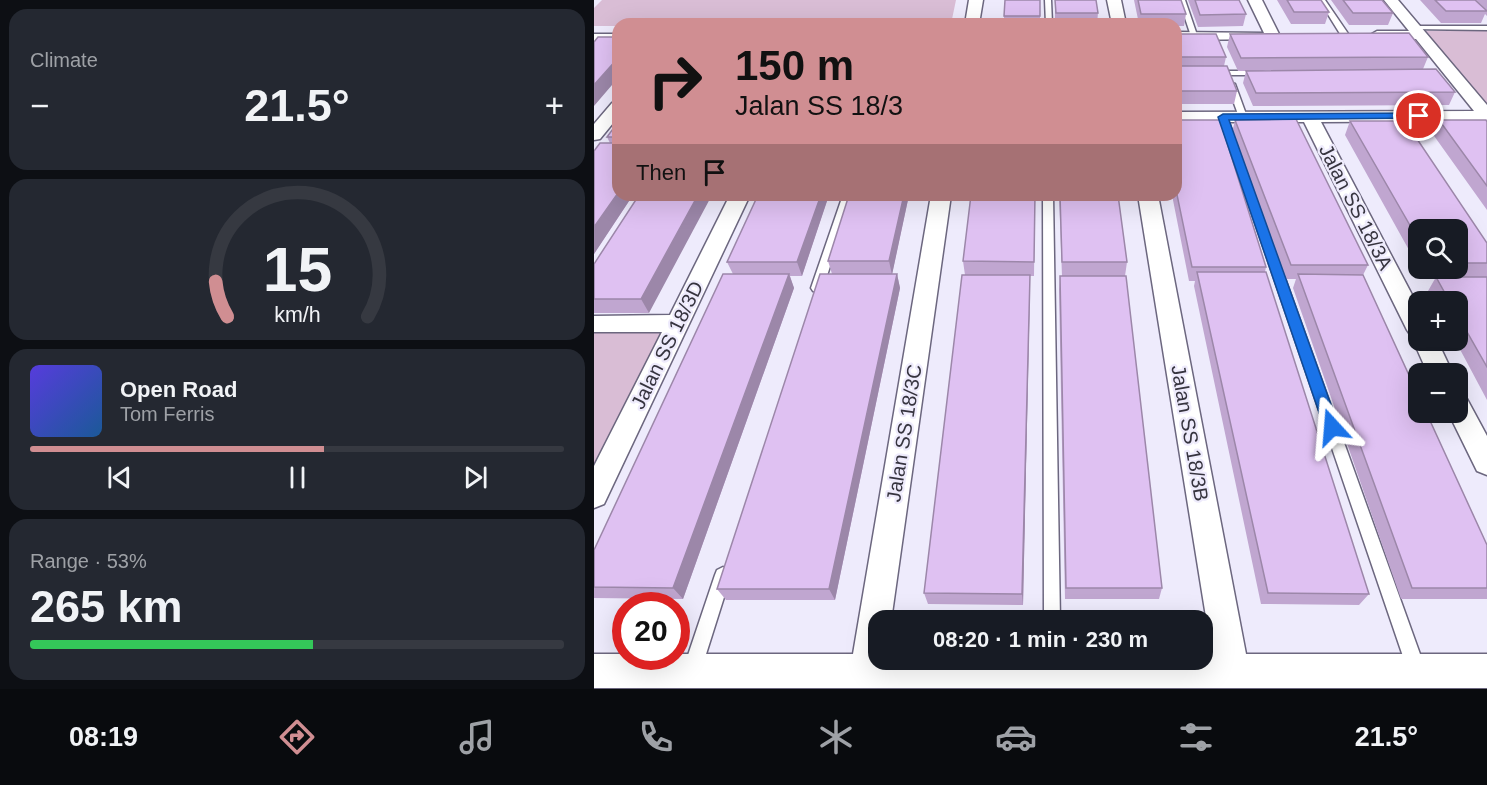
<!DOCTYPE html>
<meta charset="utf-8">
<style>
body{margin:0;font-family:Arial,sans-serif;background:#242831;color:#f1f3f6;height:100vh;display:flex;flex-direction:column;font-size:22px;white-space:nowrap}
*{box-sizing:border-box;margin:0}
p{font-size:20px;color:#9ea1a6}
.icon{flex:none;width:33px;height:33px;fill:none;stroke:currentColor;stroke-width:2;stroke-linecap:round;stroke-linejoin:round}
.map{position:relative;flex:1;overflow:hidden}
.drawer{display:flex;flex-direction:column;gap:9px;padding:9px;background:#0d0f14;width:594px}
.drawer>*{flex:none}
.hud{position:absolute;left:18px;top:18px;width:570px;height:183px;border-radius:18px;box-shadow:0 6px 24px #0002;background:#d08e92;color:#111;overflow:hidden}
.fabs{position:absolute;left:814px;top:219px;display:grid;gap:12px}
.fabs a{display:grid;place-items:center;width:60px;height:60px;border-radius:12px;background:#171b24;box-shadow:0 6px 24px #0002;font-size:30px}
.speed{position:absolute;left:18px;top:592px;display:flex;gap:12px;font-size:30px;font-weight:700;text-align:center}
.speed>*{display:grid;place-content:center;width:78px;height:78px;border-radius:50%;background:#171b24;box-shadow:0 6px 24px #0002;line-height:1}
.speed .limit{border:9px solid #d22;background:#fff;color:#111}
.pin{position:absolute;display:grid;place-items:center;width:51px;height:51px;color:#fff;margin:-26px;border:3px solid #fff;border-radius:50%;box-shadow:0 2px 6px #0007}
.me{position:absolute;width:66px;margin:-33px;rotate:341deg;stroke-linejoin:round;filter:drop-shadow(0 0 4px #0008)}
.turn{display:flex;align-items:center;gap:21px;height:126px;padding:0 24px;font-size:27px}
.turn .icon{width:78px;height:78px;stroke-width:2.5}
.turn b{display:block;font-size:42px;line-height:51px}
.then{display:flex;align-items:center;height:57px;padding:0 24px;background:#0003;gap:12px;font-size:22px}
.big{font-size:45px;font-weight:700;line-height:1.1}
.drawer .tile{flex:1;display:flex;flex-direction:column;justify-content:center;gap:9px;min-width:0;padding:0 21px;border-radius:18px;background:#242831}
.drawer .dial{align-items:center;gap:0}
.dial svg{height:156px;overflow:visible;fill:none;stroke:#363941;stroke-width:7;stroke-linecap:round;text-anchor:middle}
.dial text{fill:#f1f3f6;stroke:none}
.song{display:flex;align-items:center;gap:18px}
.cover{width:72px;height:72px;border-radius:9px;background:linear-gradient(135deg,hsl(250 70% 55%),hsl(210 70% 35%))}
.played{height:6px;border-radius:3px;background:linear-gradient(90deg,#d08e92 55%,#363941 55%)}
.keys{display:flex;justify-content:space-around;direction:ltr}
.heat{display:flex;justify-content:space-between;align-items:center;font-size:33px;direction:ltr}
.charge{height:9px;border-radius:4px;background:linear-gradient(90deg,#34c759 53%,#363941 0)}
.trip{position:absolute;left:274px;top:610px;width:345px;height:60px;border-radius:18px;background:#171b24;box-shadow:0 6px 24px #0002;font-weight:700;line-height:60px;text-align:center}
.menu{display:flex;height:96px;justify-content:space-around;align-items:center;background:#090b0e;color:#9ea1a6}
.menu .icon{width:42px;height:42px}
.menu .selected{color:#d08e92}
.menu b{font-size:27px;color:#f1f3f6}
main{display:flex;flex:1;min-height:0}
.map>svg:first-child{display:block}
.green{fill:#d9bdd5}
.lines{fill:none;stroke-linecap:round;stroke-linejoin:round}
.service-casing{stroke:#6c677f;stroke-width:3}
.minor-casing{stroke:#6c677f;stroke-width:3}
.service{fill:#fff;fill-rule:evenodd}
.minor{fill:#fff;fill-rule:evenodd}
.wall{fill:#c0a6d0;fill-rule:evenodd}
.shaded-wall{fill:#9c87a9}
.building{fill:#dfc1f2;stroke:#9c87a9;stroke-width:1.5}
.route{fill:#1a73e8;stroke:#114b97;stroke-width:1.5}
.labels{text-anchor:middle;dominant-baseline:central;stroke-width:4.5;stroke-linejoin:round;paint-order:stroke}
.street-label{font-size:20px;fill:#36343f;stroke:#eeebfc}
</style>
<main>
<section class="drawer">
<div class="tile"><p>Climate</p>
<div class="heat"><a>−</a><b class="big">21.5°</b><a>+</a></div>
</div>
<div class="tile dial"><svg viewBox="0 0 100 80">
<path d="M14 69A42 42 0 1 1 86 69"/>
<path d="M14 69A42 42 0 0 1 8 51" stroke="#d08e92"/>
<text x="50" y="56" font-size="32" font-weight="700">15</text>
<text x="50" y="72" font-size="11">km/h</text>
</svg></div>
<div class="tile">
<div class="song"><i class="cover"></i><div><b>Open Road</b><p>Tom Ferris</p></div></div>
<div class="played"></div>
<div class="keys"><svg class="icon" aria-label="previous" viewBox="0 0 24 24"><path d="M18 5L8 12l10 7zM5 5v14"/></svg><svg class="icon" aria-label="pause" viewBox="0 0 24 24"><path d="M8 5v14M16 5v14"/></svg><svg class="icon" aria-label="next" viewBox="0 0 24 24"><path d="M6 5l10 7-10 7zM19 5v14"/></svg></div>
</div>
<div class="tile"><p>Range · 53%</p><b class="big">265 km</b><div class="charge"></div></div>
</section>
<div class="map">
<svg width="893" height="689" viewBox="0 0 893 689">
<rect width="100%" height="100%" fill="#eeebfc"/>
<path class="green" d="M8 0H362L357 24H24V26H0V8Z
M831 31H893V104Z
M69 332 0 474V333Z"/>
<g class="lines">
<defs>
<path id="service" d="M451 0H457L458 24H452Z
M585 0H591L604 38 597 36Z
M725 0H731L755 35 754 37H748Z
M819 26H893V30L817 29 815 28Z
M619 71H668L672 73 668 75H619Z
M634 82 641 84 653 117 652 119 645 117 633 84Z
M626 115 633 117 831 668 828 674 822 677 816 674 813 668 625 117Z
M249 195H259L229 288 223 292 219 291 217 288Z
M449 195H459L466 621H450Z
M129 567 135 570 137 575 107 670 104 676 98 679 92 676 89 670 121 575 123 570Z"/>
<path id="minor" d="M375 0H389L385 24H371Z
M513 0H527L532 24H518Z
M654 0H668L686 36 684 39 582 40V32L670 33Z
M790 0H804L893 105V121L727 122 825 308V340H843L859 374H834L819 340 821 337 817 336 813 330 710 122H582V112L880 111 822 39 778 38 776 35 783 31H815Z
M0 34H24V42H0Z
M24 101V117L6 139 0 140V124L18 103Z
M136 195H156L10 504 0 508V466L68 332H0V316L76 315Z
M337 195H357L297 621H285V660H609V654H618L544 195H564L652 654H893V688H0V654H32V657H82V654H259Z
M864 396 873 399 893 436V475L883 471 854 412H864Z"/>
</defs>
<use href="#service" class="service-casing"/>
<use href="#minor" class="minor-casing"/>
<use href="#service" class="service"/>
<use href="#minor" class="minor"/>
</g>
<path class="wall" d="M446 0V24H410V16Z
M461 0H502L504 13 503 24H461Z
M540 0H587L592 14 590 26H582V24H545Z
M594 0H645L652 14 649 26 604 27Z
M683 0H727L735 12 731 24H697Z
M737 0H788L799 13 794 25H755Z
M826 0H893V16L891 14 887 23H847Z
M582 34 632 57 630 66 643 91 640 104H582Z
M636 34 834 57 829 69 644 71 633 47Z
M652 71 861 92 855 105 659 106 649 83Z
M582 120 672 267 671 272 775 594 765 605 667 604 600 286 601 281H595L578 195H582Z
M641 120 774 265 769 275 893 545V599H807L699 288 702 279H692L638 133Z
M845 120 893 122V210L838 133Z
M756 121 893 243V277H830L751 135ZM825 230H864V268H825Z
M24 122V195H39L0 254V151L16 143 13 137Z
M45 195 55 313H0V264Z
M235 195 208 276H196L200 288 89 599 0 598V550L139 274 133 262Z
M255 195H315L298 274H303L306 288 241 600H132L123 589 238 274 234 261Z
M441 195 440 276H436L429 605 334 604 330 593 371 275 369 261Z
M465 195H524L533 262 531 276 568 588 565 599H471L465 290 466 276H468Z
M842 277H893V400L861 340H864V302H840L834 291Z"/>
<path class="shaded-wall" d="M24 58V78L0 106V85Z
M24 193V195H39L0 254V227Z
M104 195H118L55 313 47 299Z
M227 195H235L208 276 203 262Z
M310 195H315L298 275 295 261Z
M195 274 200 288 89 599 79 588Z
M303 274 306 288 241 600 235 589Z
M436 275V289L429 605 428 594Z"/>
<path class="building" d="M411 0H446V16H410Z
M461 0H502L504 13H462Z
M544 0H587L592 14H547Z
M601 0H645L652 14 606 15Z
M693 0H727L735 12H700Z
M749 0H788L799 13H759Z
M841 0H881L893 11H852Z
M815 33 834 57 647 58 636 34Z
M582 34H622L632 57H582Z
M4 37H24V58L0 85V42Z
M582 66H633L643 91H582Z
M842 69 861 92 662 93 652 71Z
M702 119 774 265H697L641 120Z
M582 120H626L672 267H598L582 190Z
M845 120H892L893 122V186Z
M756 121H811L893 243V263H864V230H825V241Z
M24 122V137H13Z
M6 143H24V193L0 227V151Z
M45 195H104L47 299H0V264Z
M164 195H227L203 262H133Z
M255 195H310L295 261H234Z
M377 195H441L440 262 369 261Z
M466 195H524L533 262H468Z
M603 272H672L775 594 674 593Z
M129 274H195L79 588 0 587V550Z
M226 274H303L235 589H123Z
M704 274 769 275 825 397V412H832L893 545V588H818Z
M368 275H436L428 594 330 593Z
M466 276H532L568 588H472Z
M842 277H893V367L864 316V302H856Z"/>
<path class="route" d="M825 113 830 116 829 118 635 120 745 427 743 432 738 434 732 432 730 427 624 117 629 114Z"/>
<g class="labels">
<g class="street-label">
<text transform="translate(762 207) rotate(63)">Jalan SS 18/3A</text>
<text transform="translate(73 345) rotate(-64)">Jalan SS 18/3D</text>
<text transform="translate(310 433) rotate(-81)">Jalan SS 18/3C</text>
<text transform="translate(596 433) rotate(80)">Jalan SS 18/3B</text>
</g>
</g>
</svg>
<div class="fabs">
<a><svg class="icon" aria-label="search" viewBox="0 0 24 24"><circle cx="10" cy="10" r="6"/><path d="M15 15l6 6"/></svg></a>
<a>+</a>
<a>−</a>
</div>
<div class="speed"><div class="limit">20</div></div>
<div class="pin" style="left:825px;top:116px;background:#d93025"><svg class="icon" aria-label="arrive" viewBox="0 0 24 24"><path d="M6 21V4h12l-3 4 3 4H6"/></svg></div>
<svg class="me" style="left:738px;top:427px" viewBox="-20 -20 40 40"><path d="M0-17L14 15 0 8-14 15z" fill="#1a73e8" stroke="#fff" stroke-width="4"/></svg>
<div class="trip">08:20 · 1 min · 230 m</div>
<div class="hud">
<div class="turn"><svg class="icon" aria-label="right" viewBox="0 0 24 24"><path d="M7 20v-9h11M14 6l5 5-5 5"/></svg><div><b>150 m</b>Jalan SS 18/3</div></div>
<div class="then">Then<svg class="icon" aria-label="arrive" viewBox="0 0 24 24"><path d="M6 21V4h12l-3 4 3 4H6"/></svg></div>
</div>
</div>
</main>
<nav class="menu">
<b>08:19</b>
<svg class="icon selected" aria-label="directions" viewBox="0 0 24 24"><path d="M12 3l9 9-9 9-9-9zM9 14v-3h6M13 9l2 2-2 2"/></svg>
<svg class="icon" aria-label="music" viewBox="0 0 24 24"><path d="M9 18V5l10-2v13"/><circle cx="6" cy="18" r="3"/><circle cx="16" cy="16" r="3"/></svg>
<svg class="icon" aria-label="phone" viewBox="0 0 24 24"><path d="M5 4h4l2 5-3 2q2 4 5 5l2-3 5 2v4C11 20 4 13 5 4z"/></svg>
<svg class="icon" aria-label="climate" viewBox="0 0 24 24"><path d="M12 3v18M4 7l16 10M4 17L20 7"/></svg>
<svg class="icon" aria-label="car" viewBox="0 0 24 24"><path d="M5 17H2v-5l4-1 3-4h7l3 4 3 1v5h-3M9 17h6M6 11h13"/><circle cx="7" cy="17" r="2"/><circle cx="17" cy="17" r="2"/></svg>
<svg class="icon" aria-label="filters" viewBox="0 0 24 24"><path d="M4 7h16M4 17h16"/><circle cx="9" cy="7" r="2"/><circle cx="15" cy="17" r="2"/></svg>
<b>21.5°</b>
</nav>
